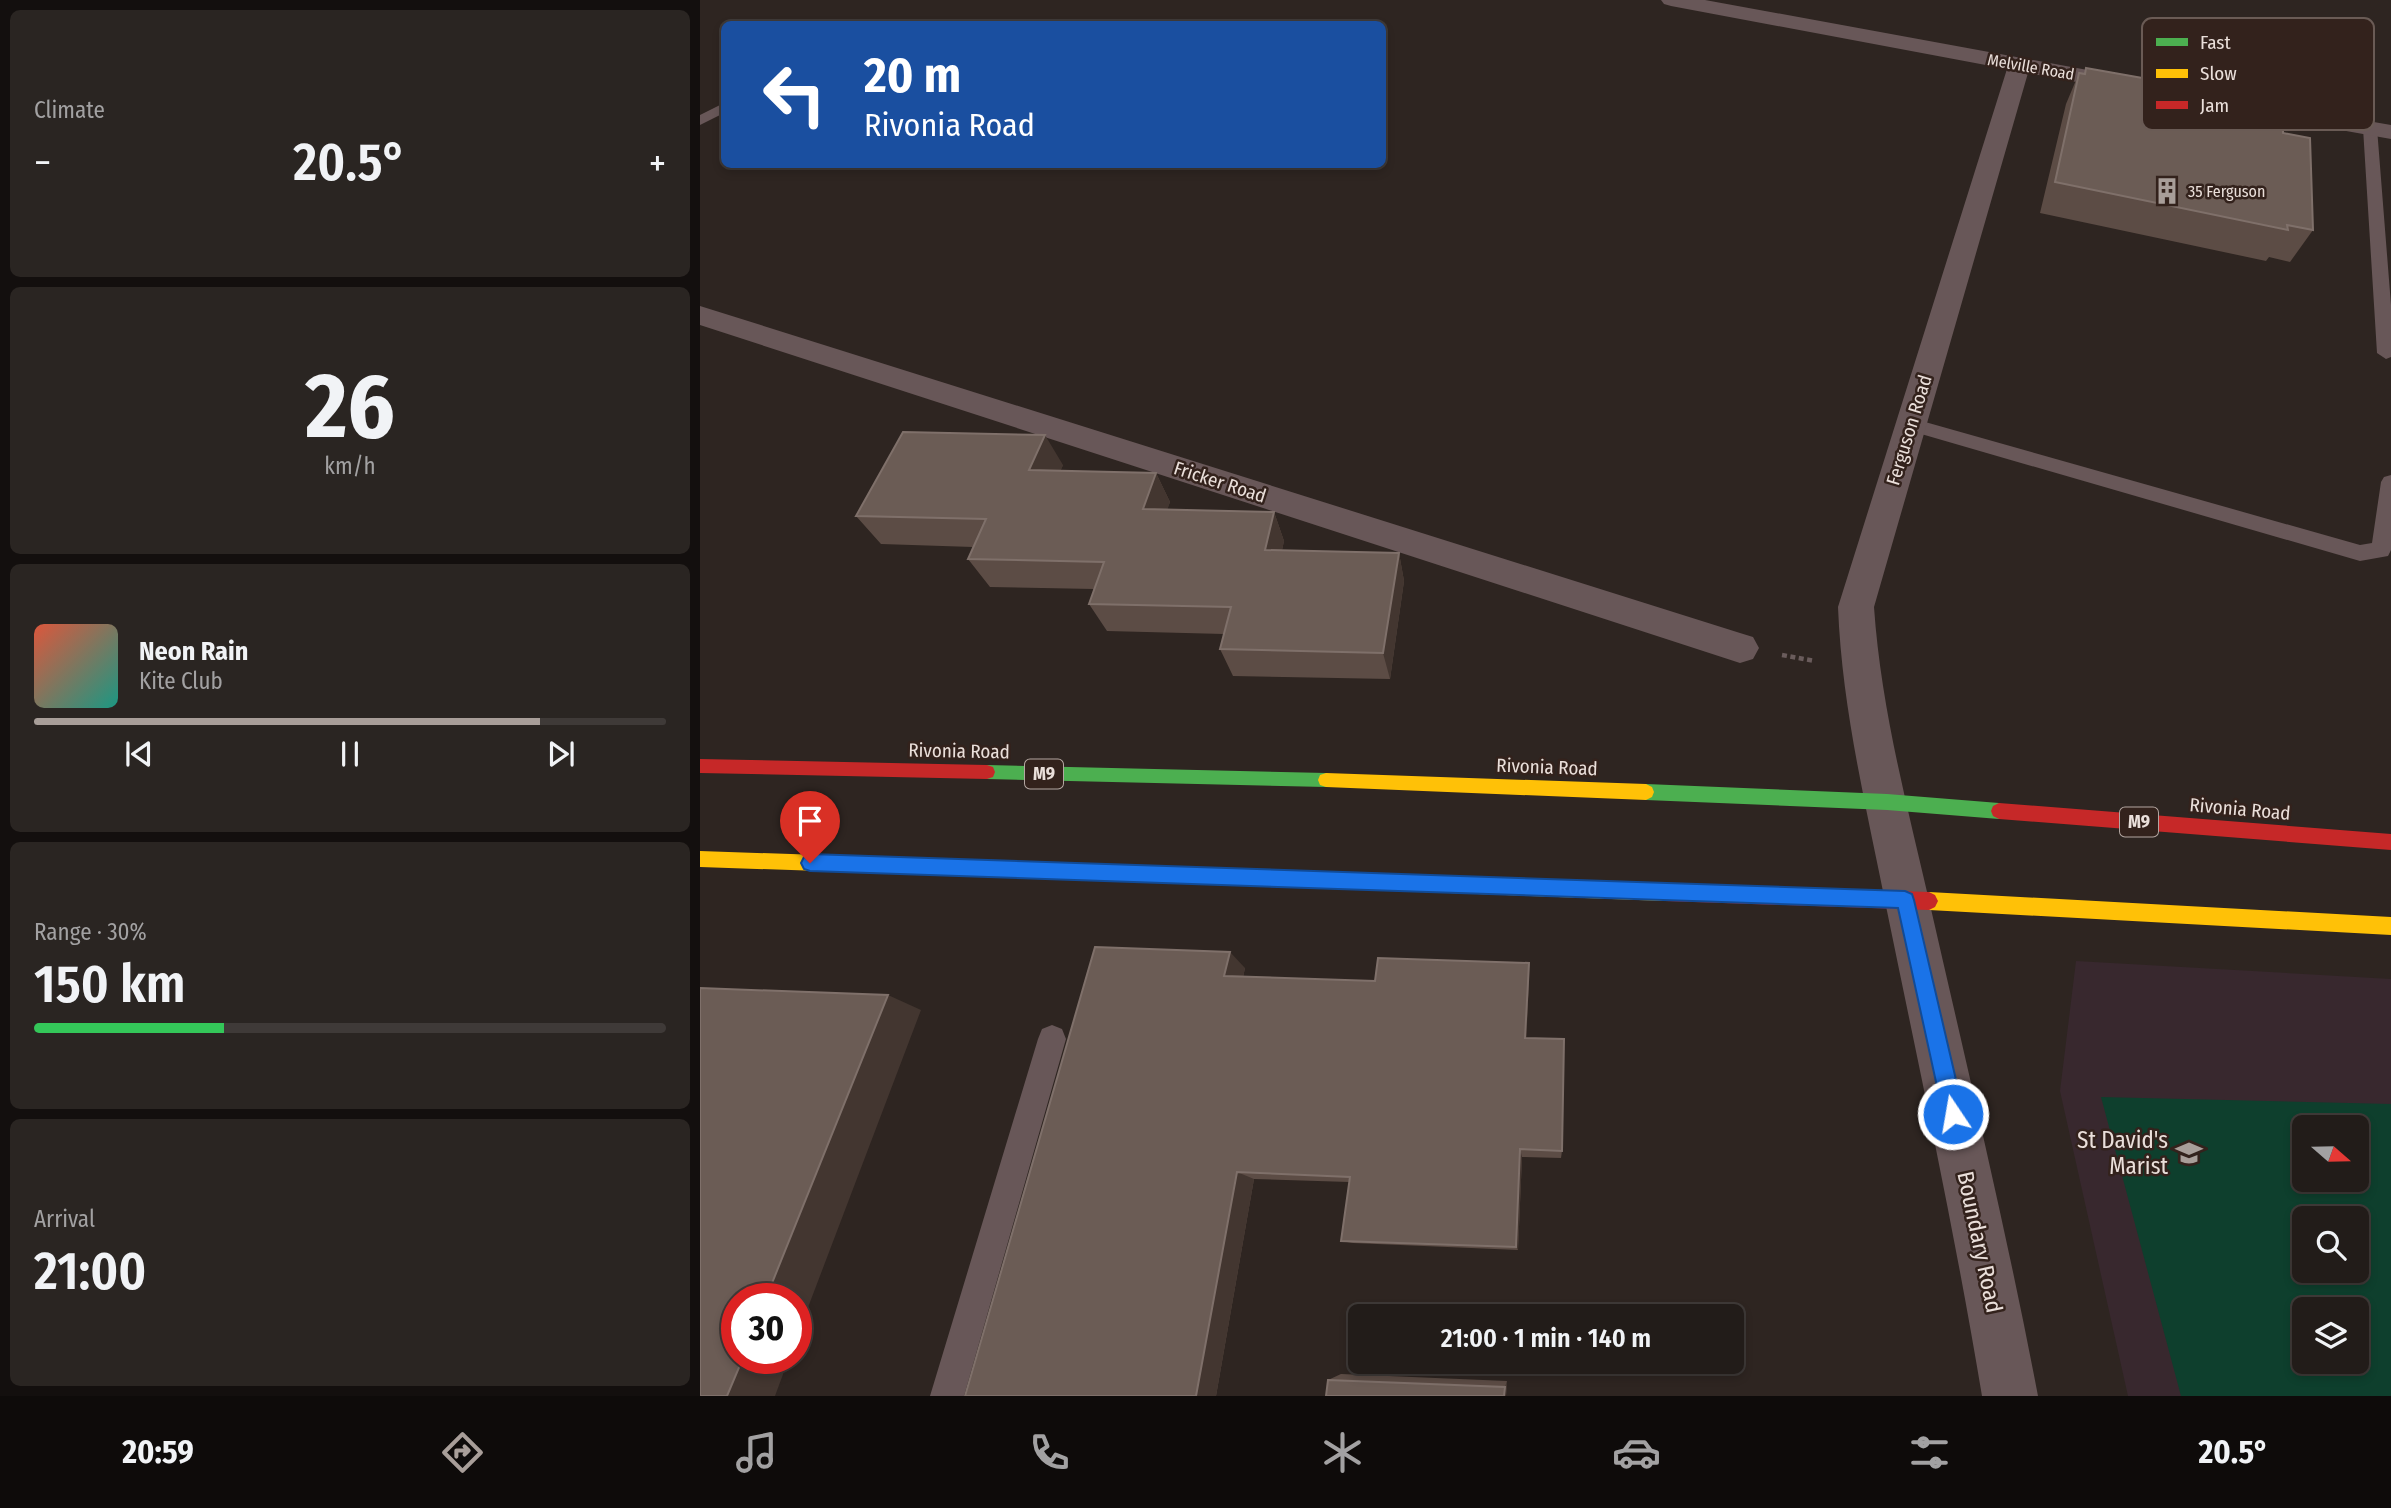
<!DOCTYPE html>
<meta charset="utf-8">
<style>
body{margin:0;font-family:"Fira Sans Condensed",sans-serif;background:#2a2522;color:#f1f3f6;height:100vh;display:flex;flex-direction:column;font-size:26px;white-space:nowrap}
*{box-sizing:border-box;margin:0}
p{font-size:23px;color:#a2a1a2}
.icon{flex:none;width:38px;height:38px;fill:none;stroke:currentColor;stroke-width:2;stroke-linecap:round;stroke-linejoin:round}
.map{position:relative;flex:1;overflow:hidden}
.details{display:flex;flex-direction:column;gap:10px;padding:10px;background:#130f0e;width:700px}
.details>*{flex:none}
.banner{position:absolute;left:21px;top:21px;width:665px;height:147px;border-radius:10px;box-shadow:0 4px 10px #0003,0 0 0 2px #3f3a38;background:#1a4fa0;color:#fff;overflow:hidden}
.needle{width:46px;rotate:110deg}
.buttons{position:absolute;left:1592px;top:1115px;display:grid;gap:14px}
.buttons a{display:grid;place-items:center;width:77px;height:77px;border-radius:10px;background:#221c19;box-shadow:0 4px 10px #0003,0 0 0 2px #3f3a38;font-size:35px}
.speed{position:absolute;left:21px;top:1283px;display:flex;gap:14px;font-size:35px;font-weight:700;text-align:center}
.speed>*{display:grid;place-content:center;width:91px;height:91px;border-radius:50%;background:#221c19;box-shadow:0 4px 10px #0003,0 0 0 2px #3f3a38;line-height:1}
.speed .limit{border:10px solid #d22;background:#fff;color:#111}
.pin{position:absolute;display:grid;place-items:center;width:60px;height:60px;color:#fff;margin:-72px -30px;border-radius:50% 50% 50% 0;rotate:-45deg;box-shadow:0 0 7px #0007}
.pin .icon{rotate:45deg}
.me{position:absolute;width:77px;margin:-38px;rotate:348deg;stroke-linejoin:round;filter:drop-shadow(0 0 5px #0008)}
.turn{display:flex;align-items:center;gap:24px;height:147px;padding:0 28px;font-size:32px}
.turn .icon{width:91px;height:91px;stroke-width:2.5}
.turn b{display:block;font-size:49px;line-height:60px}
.big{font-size:52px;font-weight:600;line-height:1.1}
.details .widget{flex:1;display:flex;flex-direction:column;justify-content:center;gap:10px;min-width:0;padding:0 24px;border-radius:10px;background:#2a2522}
.details .dial{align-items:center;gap:0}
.dial b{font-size:91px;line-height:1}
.song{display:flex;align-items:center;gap:21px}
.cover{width:84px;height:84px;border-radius:10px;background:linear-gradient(135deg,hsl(10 70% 55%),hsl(170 70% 35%))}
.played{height:7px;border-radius:4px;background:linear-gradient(90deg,#a89e99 80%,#3f3a38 80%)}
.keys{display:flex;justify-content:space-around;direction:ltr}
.heat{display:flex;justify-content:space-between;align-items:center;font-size:38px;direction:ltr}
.charge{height:10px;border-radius:5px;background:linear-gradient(90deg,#34c759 30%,#3f3a38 0)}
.trip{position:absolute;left:648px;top:1304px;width:396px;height:70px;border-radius:10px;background:#221c19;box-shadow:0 4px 10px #0003,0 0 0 2px #3f3a38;font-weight:600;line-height:70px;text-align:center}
.tab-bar{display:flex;height:112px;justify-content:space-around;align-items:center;background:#0e0b0a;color:#a2a1a2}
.tab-bar .icon{width:49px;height:49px}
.tab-bar .active{color:#a89e99}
.tab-bar b{font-size:32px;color:#f1f3f6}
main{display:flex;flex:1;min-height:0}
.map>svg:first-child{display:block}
.education{fill:#38282e;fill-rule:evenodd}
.green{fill:#0e3f2d;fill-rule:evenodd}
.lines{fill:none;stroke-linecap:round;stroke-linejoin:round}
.path{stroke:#6a5c5c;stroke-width:4.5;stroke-dasharray:5 3.5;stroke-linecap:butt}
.lane{fill:#685758;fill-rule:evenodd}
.street{fill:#685758;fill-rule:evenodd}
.fast{fill:#4caf50;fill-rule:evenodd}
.slow{fill:#ffc107;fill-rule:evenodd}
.jam{fill:#c62828;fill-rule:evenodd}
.wall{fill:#5c4c45}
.shaded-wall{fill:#433630}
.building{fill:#6b5c55;stroke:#7f706a;stroke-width:2}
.route{fill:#1a73e8;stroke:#114b97;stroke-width:2}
.labels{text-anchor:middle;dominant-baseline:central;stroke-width:5;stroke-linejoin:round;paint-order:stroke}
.far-street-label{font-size:16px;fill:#eadfda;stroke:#33221c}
.far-poi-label{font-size:16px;fill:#eadfda;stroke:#33221c;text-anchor:start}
.shield{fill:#33221c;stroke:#b3a6a1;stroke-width:2}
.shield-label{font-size:18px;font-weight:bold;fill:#eadfda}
.street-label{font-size:19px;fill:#eadfda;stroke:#33221c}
.near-poi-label{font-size:23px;fill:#eadfda;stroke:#33221c;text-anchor:end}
.near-street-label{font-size:23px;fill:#eadfda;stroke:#33221c}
.key{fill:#33221c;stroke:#6a5b55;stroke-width:2}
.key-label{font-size:19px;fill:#eadfda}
</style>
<main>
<section class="details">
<div class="widget"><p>Climate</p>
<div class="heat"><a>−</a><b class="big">20.5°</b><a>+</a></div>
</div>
<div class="widget dial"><b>26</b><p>km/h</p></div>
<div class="widget">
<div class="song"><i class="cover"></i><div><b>Neon Rain</b><p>Kite Club</p></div></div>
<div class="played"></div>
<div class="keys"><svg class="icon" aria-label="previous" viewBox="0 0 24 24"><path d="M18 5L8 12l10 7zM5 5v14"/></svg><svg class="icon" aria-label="pause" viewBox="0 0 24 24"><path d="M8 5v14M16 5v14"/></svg><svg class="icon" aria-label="next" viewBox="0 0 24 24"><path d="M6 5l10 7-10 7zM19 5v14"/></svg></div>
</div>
<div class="widget"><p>Range · 30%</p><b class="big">150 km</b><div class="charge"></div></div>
<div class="widget"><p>Arrival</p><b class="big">21:00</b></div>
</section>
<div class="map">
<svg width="1691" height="1396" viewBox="0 0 1691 1396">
<rect width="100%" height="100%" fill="#2e2521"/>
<path class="education" d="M1376 961 1691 979V1396H1428L1360 1091ZM1605 1127H1657V1180H1605ZM1605 1218H1657V1270H1605ZM1605 1309H1657V1362H1605Z"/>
<path class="green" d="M1401 1097 1691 1104V1396H1481ZM1605 1127H1657V1180H1605ZM1605 1218H1657V1270H1605ZM1605 1309H1657V1362H1605Z"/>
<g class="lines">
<path class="path" d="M1082 655 1115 661"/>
<path class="lane" d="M24 103V113L0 125V115Z
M1670 124 1677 128 1691 305V357L1686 359 1677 353 1663 128Z
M1211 418 1660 545 1672 543 1681 482 1684 477 1691 475V550L1688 556 1660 561 1204 429 1202 424 1204 419Z
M352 1025 362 1029 366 1039 264 1396H230L338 1039 342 1029Z"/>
<path class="street" d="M961 0H1005L1431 78 1439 80 1442 85 1439 90 1431 92 1328 73 1174 607C1181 709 1208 809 1231 909 1268 1071 1307 1233 1338 1396H1282C1255 1233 1220 1072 1187 911 1167 810 1142 710 1138 607L1307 69 971 6 964 4Z
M1531 97 1691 125V139L1523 109 1519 104 1523 99Z
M0 306 1040 633 1053 637 1059 648 1053 659 1040 663 0 325Z"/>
<path class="fast" d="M287 765 626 773 632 775 634 780 632 785 626 787 287 779 281 777 279 772 281 767Z
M946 784 1187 794 1299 803 1305 806 1307 811 1305 816 1299 819 1187 810 946 800 940 797 938 792 940 787Z
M265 860 695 875 701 877 704 883 701 889 695 891 265 876 259 874 256 868 259 862Z"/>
<path class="slow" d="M626 773 946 784 952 787 954 792 952 797 946 800 626 787 620 785 618 780 620 775Z
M0 851 265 860 271 862 274 868 271 874 265 876 0 867Z
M695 875 965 883 971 886 974 892 971 898 965 901 695 891 689 889 686 883 689 877Z
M1229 892 1691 917V935L1229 910 1223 907 1220 901 1223 895Z"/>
<path class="jam" d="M0 759 287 765 293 767 295 772 293 777 287 779 0 773Z
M1299 803 1691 834V850L1299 819 1293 816 1291 811 1293 806Z
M965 883 1229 892 1235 895 1238 901 1235 907 1229 910 965 901 959 898 956 892 959 886Z"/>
</g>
<path class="wall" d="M1386 68 1515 95 1583 133 1613 230 1590 262 1569 257 1566 261 1340 213 1366 104 1379 73 1384 74Z
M363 465 360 471 456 473 470 502 467 509 574 512 584 541 582 550 699 553 704 581 690 679 533 676 520 649 524 634 407 631 389 604 394 589 290 587 268 559 273 547 181 544 156 516Z
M395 947 545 968 543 977 675 981 829 979 826 1038 862 1151 861 1158 822 1157 818 1250 653 1243 641 1241 649 1182 554 1179 516 1396Z
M641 1374 807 1381 806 1396H626L628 1380Z"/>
<path class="shaded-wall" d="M345 435 363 465 348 500 329 470Z
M456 473 470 502 458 538 443 509Z
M574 512 584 541 576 578 565 550Z
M699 553 704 581 690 679 683 653Z
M530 952 545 968 540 992 524 976Z
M829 963V979L826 1050 825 1038Z
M188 995 221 1010 96 1339V1298H66Z
M820 1149 822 1157 818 1250 816 1247Z
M537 1172 554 1179 516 1396H496Z
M43 1358H89L75 1396H27Z
M807 1381 806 1396H804L805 1387Z"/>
<path class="building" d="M1386 68 1516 91 1515 95 1583 107V133L1610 138 1613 230 1587 225 1588 230 1355 182 1379 73 1385 74Z
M203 432 345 435 329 470 456 473 443 509 574 512 565 550 699 553 683 653 520 649 531 607 389 604 404 562 268 559 286 519 156 516Z
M395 947 530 952 524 976 675 981 678 958 829 963 825 1038 864 1039 862 1151 820 1149 816 1247 641 1241 650 1177 537 1172 496 1396H265Z
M0 988 188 995 66 1298H37V1358H43L27 1396H0Z
M628 1380 805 1387 804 1396H626Z"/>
<path class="route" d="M110 854 1205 891 1212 894 1214 900 1264 1114 1261 1121 1253 1124 1246 1121 1243 1114 1198 908 110 871 104 869 101 863 104 857Z"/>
<defs>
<symbol id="building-bare" viewBox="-9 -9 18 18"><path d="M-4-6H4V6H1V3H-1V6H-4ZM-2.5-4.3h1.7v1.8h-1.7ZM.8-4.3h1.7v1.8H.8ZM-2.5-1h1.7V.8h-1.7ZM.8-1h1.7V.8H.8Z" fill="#a89e99" stroke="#33221c" stroke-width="2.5" paint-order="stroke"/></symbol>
<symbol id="school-bare" viewBox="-9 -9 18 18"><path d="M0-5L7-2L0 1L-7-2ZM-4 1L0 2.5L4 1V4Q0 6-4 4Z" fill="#a89e99" stroke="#33221c" stroke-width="2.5" paint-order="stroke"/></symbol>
</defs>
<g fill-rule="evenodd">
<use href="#building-bare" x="1448" y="172" width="38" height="38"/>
<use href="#school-bare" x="1470" y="1134" width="38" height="38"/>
</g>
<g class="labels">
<g class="far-street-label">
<text transform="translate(1331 67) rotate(10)">Melville Road</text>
</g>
<g class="far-poi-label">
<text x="1488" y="191">35 Ferguson</text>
</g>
<g class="shield">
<rect x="325" y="759.5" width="38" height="29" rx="5"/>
<rect x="1420" y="807.5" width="38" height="29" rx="5"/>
</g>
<g class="shield-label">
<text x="344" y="774">M9</text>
<text x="1439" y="822">M9</text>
</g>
<g class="street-label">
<text transform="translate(1209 430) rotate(-73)">Ferguson Road</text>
<text transform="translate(520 482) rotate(18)">Fricker Road</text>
<text transform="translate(259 751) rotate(1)">Rivonia Road</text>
<text transform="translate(847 767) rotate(2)">Rivonia Road</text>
<text transform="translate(1540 809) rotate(5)">Rivonia Road</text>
</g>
<g class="near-poi-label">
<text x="1468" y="1140">St David's<tspan x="1468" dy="26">Marist</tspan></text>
</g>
<g class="near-street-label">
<text transform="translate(1280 1242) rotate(78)">Boundary Road</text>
</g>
</g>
<rect x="1442" y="18" width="232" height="112" rx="10" class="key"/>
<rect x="1456" y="38" width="32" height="8" fill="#4caf50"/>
<rect x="1456" y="69" width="32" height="9" fill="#ffc107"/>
<rect x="1456" y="101" width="32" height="8" fill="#c62828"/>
<g class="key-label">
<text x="1500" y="49">Fast</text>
<text x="1500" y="80">Slow</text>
<text x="1500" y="112">Jam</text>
</g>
</svg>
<div class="buttons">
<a><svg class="needle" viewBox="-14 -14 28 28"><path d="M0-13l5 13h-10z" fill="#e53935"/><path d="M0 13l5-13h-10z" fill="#a2a1a2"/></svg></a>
<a><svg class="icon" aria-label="search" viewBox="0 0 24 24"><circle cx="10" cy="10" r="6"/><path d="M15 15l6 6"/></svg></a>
<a><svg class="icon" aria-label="layers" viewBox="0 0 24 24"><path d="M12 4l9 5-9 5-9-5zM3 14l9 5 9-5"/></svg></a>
</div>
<div class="speed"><div class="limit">30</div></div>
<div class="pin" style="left:110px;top:863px;background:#d93025"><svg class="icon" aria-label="arrive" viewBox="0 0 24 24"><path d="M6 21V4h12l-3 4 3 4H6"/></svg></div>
<svg class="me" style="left:1253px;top:1114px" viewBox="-20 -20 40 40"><circle r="17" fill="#1a73e8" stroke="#fff" stroke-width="3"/><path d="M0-11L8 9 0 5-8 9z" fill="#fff"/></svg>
<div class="trip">21:00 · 1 min · 140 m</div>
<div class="banner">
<div class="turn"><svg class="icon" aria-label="left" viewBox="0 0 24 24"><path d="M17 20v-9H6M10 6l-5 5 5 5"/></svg><div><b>20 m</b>Rivonia Road</div></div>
</div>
</div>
</main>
<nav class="tab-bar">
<b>20:59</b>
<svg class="icon active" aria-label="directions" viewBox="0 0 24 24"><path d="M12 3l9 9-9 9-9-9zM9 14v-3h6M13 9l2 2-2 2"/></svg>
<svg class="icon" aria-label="music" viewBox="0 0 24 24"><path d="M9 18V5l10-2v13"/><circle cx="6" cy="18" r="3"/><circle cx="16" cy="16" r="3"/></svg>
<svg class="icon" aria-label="phone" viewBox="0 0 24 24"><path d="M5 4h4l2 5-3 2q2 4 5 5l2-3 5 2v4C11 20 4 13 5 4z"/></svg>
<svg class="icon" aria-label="climate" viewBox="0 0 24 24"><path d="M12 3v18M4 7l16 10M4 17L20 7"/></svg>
<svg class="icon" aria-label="car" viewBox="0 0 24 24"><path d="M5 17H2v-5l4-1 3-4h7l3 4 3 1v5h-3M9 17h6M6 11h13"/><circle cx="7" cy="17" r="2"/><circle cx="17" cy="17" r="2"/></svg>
<svg class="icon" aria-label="filters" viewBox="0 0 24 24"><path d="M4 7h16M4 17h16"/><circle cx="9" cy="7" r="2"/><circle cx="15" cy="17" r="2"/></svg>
<b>20.5°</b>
</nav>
